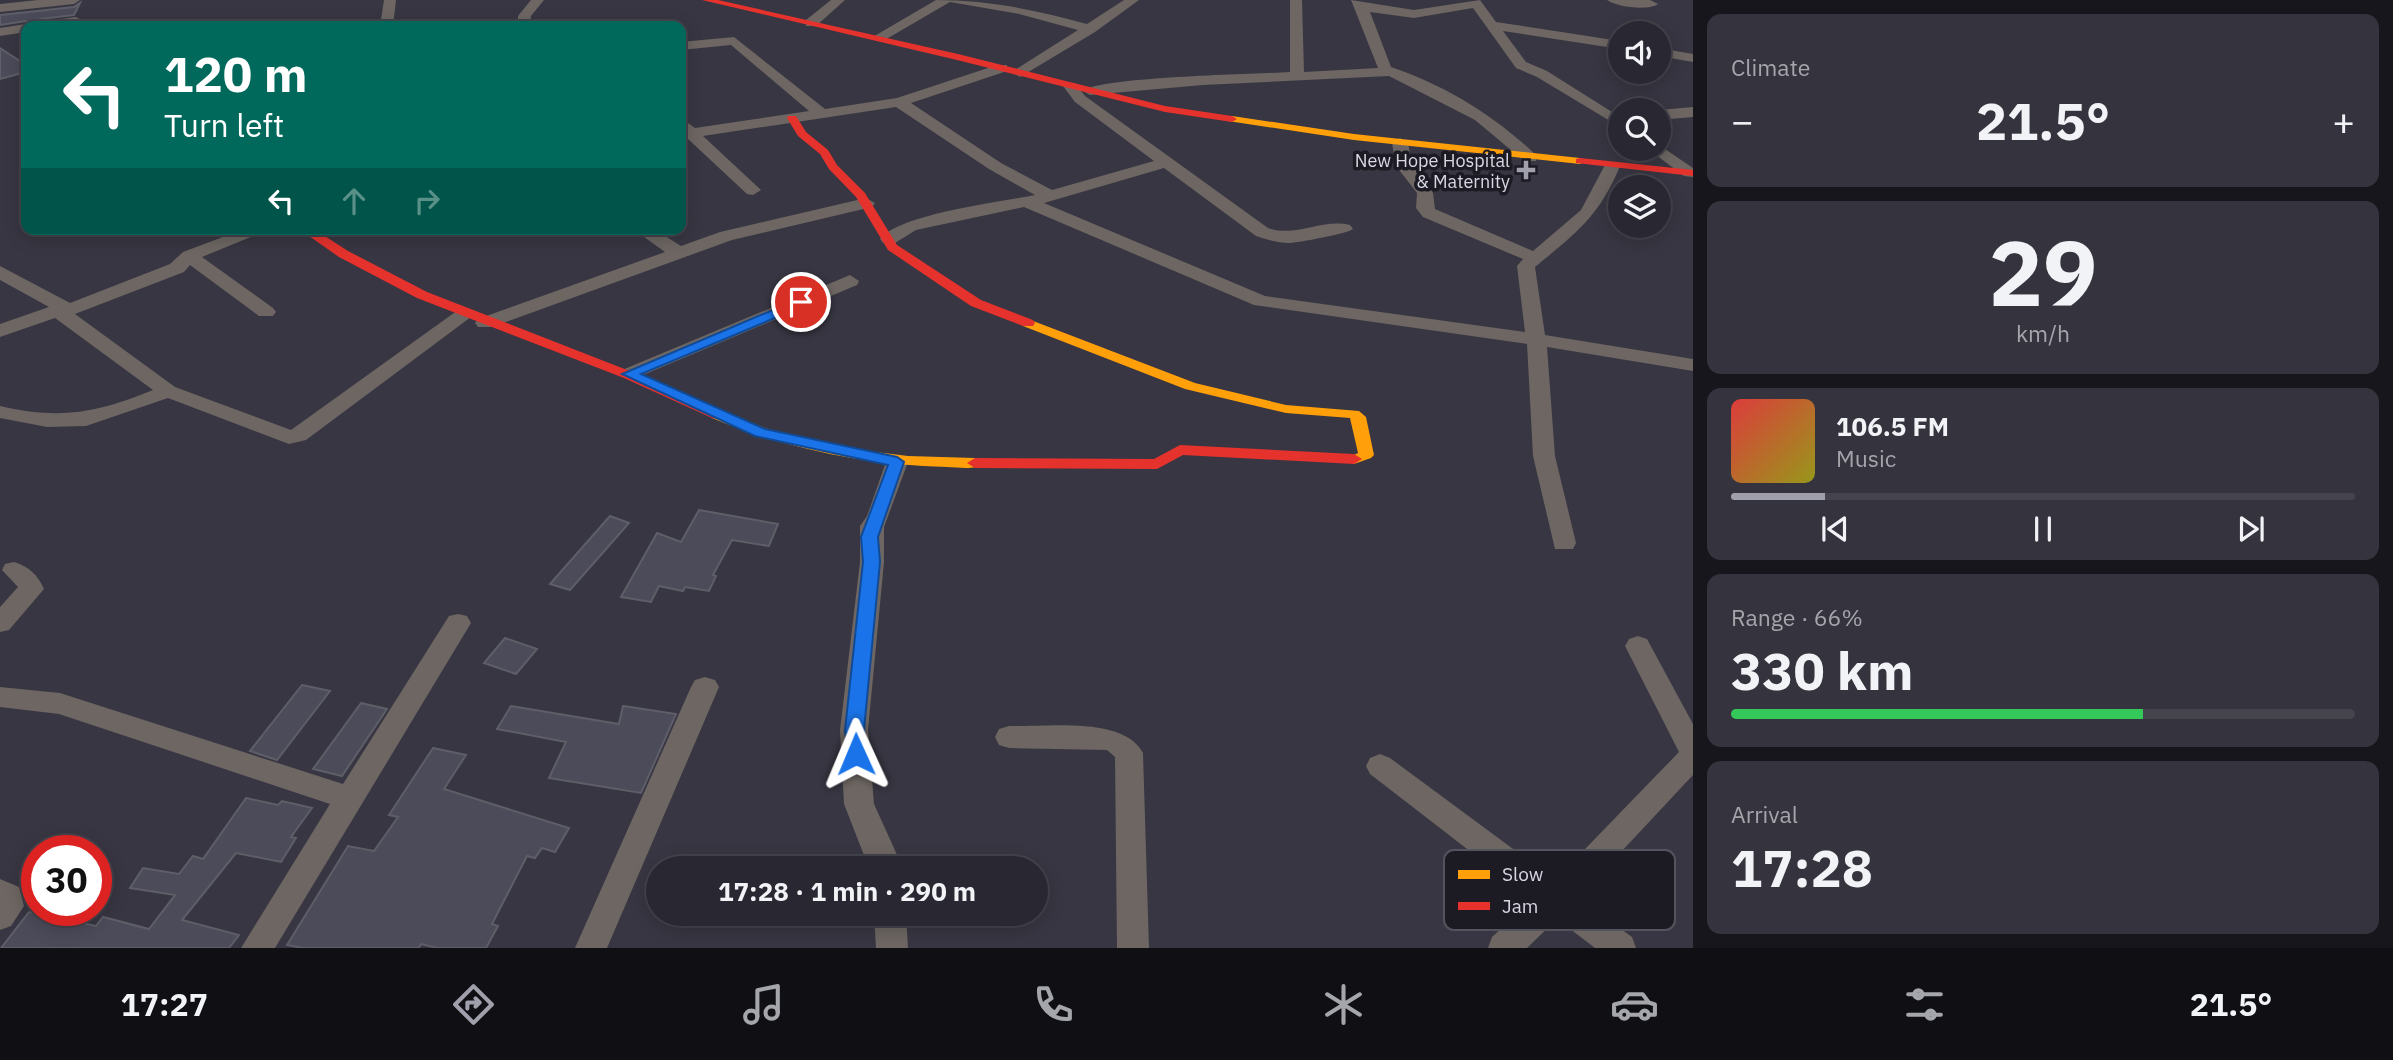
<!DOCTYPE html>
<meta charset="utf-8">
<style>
body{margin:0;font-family:"IBM Plex Sans",sans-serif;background:#35343e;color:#f1f3f6;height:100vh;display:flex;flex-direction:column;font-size:26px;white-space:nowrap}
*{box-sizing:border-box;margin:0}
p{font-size:23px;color:#a5a6ac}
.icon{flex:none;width:38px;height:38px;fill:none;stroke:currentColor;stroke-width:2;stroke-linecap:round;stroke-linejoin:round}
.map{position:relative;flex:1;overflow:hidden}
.details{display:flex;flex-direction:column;gap:14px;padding:14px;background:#17161c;width:700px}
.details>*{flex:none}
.guide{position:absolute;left:21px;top:21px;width:665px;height:214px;border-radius:14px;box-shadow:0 4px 18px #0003,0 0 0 2px #45444d;background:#00695c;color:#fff;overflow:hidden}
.controls{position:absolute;left:1608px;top:21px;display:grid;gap:14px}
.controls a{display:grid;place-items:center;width:63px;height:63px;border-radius:50%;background:#292832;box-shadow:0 4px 18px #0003,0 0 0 2px #45444d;font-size:35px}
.speed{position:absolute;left:21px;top:835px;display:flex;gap:14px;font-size:35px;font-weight:700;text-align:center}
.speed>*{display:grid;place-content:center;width:91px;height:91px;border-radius:50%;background:#292832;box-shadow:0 4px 18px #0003,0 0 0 2px #45444d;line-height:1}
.speed .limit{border:10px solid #d22;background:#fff;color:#111}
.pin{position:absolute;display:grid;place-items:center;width:60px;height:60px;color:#fff;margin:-30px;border:4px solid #fff;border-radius:50%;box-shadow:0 2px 7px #0007}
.me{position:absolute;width:77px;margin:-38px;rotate:359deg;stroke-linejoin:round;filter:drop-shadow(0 0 5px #0008)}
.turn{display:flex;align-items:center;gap:24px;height:147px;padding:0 28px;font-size:32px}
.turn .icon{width:91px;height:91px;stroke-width:2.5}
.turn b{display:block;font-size:49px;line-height:60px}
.lanes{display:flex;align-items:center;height:66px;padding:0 28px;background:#0003;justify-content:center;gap:35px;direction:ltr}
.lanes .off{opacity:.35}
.big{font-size:52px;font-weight:700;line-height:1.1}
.details .tile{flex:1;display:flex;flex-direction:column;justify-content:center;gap:10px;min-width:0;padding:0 24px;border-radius:14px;background:#35343e}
.details .dial{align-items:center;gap:0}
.dial b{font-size:91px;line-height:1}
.song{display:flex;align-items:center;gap:21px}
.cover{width:84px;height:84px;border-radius:10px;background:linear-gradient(135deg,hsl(0 70% 55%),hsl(60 70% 35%))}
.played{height:7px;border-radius:4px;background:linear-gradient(90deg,#a09fac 15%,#45444d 15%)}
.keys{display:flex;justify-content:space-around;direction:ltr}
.heat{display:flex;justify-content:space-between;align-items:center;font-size:38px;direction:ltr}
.charge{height:10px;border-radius:5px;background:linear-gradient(90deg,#34c759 66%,#45444d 0)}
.trip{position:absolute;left:646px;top:856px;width:402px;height:70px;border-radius:35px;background:#292832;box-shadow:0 4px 18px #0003,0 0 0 2px #45444d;font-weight:700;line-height:70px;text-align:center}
.tabs{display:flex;height:112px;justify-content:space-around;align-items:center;background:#101014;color:#a5a6ac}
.tabs .icon{width:49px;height:49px}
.tabs .on{color:#a09fac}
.tabs b{font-size:32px;color:#f1f3f6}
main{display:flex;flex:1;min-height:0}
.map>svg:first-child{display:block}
.building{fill:#4c4b5a;stroke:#5e5e68;stroke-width:2}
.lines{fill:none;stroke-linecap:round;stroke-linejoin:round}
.street{fill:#6d6662;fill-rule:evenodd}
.slow{fill:#ff9f0a;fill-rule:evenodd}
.jam{fill:#e5322d;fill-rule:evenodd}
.route{fill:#1a73e8;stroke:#114b97;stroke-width:2}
.poi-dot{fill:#a09fac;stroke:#1c1b24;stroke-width:2.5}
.labels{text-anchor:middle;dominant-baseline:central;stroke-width:7;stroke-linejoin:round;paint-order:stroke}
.far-poi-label{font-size:18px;fill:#d8d8e5;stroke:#1c1b24;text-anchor:end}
.key{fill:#1c1b24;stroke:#54545e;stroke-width:2}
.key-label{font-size:19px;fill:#d8d8e5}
</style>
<main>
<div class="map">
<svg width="1693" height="948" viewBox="0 0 1693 948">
<rect width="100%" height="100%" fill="#373642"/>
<path class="building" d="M80 3 74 15 40 19 32 24 26 21 0 25V15L74 7Z
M0 48 26 65V72L0 79Z
M699 510 778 524 769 546 732 540 713 575 716 576 709 591 685 587 683 591 659 586 651 602 621 597 657 533 681 542Z
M610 516 629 523 570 590 550 584Z
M505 638 537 649 516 674 484 663Z
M302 685 330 691 277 760 250 751Z
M361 703 387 709 342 776 313 769Z
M511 706 619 724 623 706 676 714 641 793 549 778 566 742 497 729Z
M433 748 466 755 444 789 569 828 555 852 542 848 535 858 527 856 492 924 498 926 486 948H437L421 944 419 948H303L287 945 348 846 374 851 398 817 389 815Z
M246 798 278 805 282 801 312 808 291 837 296 838 281 862 236 853 182 920 239 935 229 948H1L29 912 96 926 103 917 149 929 175 895 130 888 143 868 179 874 193 856 203 859Z"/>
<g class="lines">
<path class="street" d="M38 0H80L74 4 0 12V4Z
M384 0H396L393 26H380Z
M531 0H544L531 16 530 26H518V16Z
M831 0H845L816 26H806V20Z
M936 0C989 0 1035 10 1087 24L1124 0H1139L1095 32 1020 77 1013 73 1015 70 1078 30 1019 14 950 2 883 41 871 38Z
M1290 0H1302L1304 72 1378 68 1351 0 1414 10 1480 0 1496 22 1620 41V49L1503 31 1526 62 1547 71 1620 117V127L1537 77 1516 68 1473 8 1414 18 1370 12 1391 67C1445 85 1495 116 1536 155V161H1524L1475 120 1389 76 1203 85 1090 95 1083 91C1098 77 1259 74 1290 72Z
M1607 0H1650L1658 4C1649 11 1616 7 1607 0Z
M76 17 83 21 81 24 33 26 40 22Z
M26 24 31 26H26V32L0 36V28Z
M734 37 825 109 897 98 997 65H1007V71L911 103 1001 163 1052 190 1154 161 1075 102 1063 86 1065 83H1075L1085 96 1268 228C1297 238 1321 218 1350 225L1353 229C1350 233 1297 243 1289 243 1277 243 1266 239 1256 236L1164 168 1044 203 1265 296 1525 332 1517 266 1523 259 1423 217 1416 208 1417 193 1396 166 1392 143 1400 138 1408 143 1412 165 1433 193 1435 209 1533 251 1581 210 1606 163H1618L1620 166C1599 217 1576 233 1535 267L1545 335 1693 359V371L1547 347 1555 456 1576 543 1573 549H1555L1533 456 1527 344 1254 305 1024 207 916 230 895 243H883L880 239C900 214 1001 202 1035 195L989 169 896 107 703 136 761 190 753 195 747 194 688 139 681 140V122L688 123 695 128 809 111 731 45 681 50V42Z
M1659 48 1693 54V62L1659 56Z
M1693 107V117L1659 120V110Z
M1659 145 1693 168V177L1684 176 1648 149H1659Z
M866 198 875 203 872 207 732 240 492 327H478L475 323 478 319 665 252 633 229H654L681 246 720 232Z
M244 229H270L202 257 273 308 276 312 273 316H259L190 265 184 272 75 314 175 387 291 430 458 310H472L475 314 306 440 289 444 168 398 86 426 47 427 0 418V406C61 420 96 413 153 390L55 318 0 337V324L49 307 0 280V266L70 303 170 264 183 252Z
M850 275 859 281 857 285 636 378 629 380 619 374 622 370Z
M897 455 905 457 908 462 884 527V562L868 730 874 804 903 868H869L844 804 840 730 860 562V526L867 516 886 462 889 457Z
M14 562C28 566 38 575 44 589L9 630 0 632V607L18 587 2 570 5 564Z
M458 614 467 616 471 623 275 948H241L330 804 59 714 0 707V687L60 693 343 784 449 616Z
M1638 636 1647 639 1693 724V775L1578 898 1632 937 1636 948H1595L1557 919 1527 948H1488L1492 937 1533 900 1370 774 1366 766 1370 758 1380 754 1390 758 1555 880 1679 752 1625 646 1629 639Z
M705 677 715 680 719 687 607 948H575L691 687 695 680Z
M1009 726C1047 727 1124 716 1143 753L1149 948H1117L1115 757 1107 750 1009 748 999 745 995 737 999 729Z
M0 879 19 887 24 906 11 926 0 930Z
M874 914H906L908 948H876Z"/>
<path class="slow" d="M1232 116 1354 134 1580 158 1586 161 1580 164 1354 140 1228 121V117Z
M1028 319 1195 383 1286 405 1359 411 1366 417 1374 455 1371 458 1354 464 1346 459 1358 453 1350 418 1286 413 1185 389 1023 326 1021 323 1023 320Z
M717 411 785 435 843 448 908 456 975 458 983 463C975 471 958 467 947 467 865 465 787 449 712 418L710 415Z"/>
<path class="jam" d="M702 0H718L958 54 1165 106 1232 116 1237 119 1232 122 1165 112 957 60Z
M788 116H796L806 132 828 150 837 165 865 193 897 245 981 300 1033 320 1035 323 1033 326H1023L971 306 888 250 856 197 829 169 820 154 798 136 787 118Z
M1580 158 1693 170V176L1576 163V159Z
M299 229H314L348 251 427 292 645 377 724 415 717 419 712 418 624 378 417 298 339 257Z
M1180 445 1354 454 1362 459 1354 464 1183 455 1157 469 975 468 967 463 975 458 1154 459Z"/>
</g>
<path class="route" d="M801 298 806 299V305L641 374 765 429 897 457 904 462 878 537 880 562 864 730 866 754 863 760H849L845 730 863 562 861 537 888 465 755 436 622 374Z"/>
<path class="poi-dot" d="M1522.5 159.5h7v7h7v7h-7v7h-7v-7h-7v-7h7z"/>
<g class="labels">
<g class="far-poi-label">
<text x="1510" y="160">New Hope Hospital<tspan x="1510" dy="21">&amp; Maternity</tspan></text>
</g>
</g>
<rect x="1444" y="850" width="231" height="80" rx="10" class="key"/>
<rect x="1458" y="870" width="32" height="9" fill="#ff9f0a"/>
<rect x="1458" y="902" width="32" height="8" fill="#e5322d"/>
<g class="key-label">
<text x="1502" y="881">Slow</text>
<text x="1502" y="913">Jam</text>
</g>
</svg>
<div class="controls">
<a><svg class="icon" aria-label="sound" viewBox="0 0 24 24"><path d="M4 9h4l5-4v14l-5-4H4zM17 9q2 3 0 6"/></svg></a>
<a><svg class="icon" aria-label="search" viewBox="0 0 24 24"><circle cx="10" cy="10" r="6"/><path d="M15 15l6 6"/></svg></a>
<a><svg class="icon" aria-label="layers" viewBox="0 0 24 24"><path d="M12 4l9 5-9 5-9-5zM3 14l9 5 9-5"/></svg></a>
</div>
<div class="speed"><div class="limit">30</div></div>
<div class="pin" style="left:801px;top:302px;background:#d93025"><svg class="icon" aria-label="arrive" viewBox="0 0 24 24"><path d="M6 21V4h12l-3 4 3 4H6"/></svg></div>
<svg class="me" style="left:856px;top:754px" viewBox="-20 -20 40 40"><path d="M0-17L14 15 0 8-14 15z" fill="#1a73e8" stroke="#fff" stroke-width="4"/></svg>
<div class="trip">17:28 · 1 min · 290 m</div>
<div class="guide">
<div class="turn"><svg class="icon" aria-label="left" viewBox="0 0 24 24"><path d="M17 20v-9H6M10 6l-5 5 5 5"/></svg><div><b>120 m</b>Turn left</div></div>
<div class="lanes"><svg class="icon" aria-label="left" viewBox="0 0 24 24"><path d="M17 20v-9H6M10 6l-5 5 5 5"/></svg><svg class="icon off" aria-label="ahead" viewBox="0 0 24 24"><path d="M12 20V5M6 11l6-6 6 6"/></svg><svg class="icon off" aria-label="right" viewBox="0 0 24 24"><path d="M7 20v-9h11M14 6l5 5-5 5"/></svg></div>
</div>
</div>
<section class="details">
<div class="tile"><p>Climate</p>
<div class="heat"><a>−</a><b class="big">21.5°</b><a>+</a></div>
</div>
<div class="tile dial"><b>29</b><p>km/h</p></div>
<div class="tile">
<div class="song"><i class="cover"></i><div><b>106.5 FM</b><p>Music</p></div></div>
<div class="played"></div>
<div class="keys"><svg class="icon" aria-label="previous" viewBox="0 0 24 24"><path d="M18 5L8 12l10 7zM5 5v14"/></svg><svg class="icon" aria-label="pause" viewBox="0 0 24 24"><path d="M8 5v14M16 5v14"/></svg><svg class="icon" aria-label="next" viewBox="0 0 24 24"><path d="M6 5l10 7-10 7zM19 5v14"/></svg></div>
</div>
<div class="tile"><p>Range · 66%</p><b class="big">330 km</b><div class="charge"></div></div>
<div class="tile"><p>Arrival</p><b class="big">17:28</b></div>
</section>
</main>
<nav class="tabs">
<b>17:27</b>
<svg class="icon on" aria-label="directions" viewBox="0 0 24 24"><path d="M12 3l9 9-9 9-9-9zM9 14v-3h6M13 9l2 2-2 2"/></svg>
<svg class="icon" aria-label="music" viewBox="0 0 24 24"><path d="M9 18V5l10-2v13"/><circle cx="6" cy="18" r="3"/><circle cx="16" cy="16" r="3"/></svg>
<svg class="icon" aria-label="phone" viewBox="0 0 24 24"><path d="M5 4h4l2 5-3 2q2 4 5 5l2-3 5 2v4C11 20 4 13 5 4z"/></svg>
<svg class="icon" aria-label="climate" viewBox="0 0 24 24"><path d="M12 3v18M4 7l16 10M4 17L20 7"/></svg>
<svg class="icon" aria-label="car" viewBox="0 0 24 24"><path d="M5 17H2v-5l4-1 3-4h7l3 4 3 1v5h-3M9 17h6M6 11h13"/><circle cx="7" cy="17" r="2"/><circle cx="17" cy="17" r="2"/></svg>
<svg class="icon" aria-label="filters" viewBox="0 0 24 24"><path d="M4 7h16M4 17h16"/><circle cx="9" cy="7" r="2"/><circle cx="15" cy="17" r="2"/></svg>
<b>21.5°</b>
</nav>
